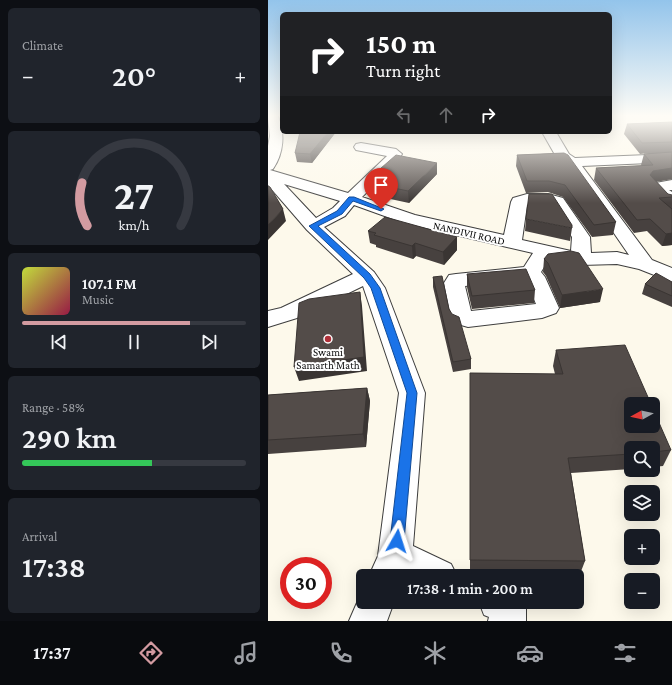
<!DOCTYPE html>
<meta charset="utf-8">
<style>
body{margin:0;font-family:"Crimson Pro",serif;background:#20242c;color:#f1f3f6;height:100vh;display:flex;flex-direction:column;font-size:15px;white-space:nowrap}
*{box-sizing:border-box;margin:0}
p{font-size:13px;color:#9ea1a6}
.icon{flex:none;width:22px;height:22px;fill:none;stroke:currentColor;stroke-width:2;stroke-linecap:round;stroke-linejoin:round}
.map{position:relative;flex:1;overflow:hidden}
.sheet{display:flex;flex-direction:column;gap:8px;padding:8px;background:#0d0f14;width:268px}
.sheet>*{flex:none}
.banner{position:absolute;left:12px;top:12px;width:332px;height:122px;border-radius:6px;box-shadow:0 4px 16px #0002;background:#202124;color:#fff;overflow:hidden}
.needle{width:26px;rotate:262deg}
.fabs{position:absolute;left:356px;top:397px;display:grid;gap:8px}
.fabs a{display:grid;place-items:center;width:36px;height:36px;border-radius:6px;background:#171b24;box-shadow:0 4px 16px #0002;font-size:20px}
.speed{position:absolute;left:12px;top:557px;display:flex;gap:8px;font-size:20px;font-weight:700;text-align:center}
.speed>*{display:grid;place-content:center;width:52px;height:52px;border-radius:50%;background:#171b24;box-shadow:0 4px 16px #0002;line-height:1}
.speed .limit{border:6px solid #d22;background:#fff;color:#111}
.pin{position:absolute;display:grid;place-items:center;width:34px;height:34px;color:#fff;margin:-41px -17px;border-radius:50% 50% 50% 0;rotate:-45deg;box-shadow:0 0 4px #0007}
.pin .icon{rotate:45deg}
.me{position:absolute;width:44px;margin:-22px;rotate:6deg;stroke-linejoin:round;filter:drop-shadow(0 0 3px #0008)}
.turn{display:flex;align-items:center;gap:14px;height:84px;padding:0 20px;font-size:18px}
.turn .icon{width:52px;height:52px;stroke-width:2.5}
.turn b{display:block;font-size:28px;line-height:34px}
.lanes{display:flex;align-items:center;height:38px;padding:0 20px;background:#0003;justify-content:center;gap:20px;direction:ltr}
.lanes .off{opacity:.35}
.big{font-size:30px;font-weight:600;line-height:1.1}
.sheet .tile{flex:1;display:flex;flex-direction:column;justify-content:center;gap:6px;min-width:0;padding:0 14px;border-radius:6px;background:#20242c}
.sheet .dial{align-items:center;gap:0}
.dial svg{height:104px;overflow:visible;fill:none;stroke:#363941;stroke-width:7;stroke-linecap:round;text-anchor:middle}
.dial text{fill:#f1f3f6;stroke:none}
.song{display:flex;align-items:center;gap:12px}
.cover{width:48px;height:48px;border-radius:6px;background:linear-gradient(135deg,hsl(70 70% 55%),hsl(340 70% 35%))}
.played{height:4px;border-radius:2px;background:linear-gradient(90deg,#d39ba1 75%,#363941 75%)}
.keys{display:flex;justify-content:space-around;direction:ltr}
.heat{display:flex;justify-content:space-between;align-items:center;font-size:22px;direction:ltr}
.charge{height:6px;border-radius:3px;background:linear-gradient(90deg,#34c759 58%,#363941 0)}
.trip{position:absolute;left:88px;top:569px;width:228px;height:40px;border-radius:6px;background:#171b24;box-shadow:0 4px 16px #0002;font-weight:600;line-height:40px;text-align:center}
.menu{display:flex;height:64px;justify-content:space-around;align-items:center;background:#090b0e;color:#9ea1a6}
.menu .icon{width:28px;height:28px}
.menu .selected{color:#d39ba1}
.menu b{font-size:18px;color:#f1f3f6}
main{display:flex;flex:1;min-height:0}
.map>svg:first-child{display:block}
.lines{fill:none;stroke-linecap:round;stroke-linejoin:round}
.minor-casing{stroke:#3e3e3e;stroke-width:2}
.minor{fill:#fff;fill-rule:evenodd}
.wall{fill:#47413f}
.shaded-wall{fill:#3a3533}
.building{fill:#534c49;stroke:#3a3533}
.route{fill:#1a73e8;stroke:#114b97}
.poi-dot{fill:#af3039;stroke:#fff;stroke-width:1.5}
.labels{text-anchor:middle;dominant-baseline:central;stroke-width:4;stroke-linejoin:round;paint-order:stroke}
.street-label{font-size:11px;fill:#0b0b0b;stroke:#fff}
.poi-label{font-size:11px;fill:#0b0b0b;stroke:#fff}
</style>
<main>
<section class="sheet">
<div class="tile"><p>Climate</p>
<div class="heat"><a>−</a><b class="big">20°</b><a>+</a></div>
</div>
<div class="tile dial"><svg viewBox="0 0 100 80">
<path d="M14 69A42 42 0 1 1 86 69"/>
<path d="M14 69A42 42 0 0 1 10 36" stroke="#d39ba1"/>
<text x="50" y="56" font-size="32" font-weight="700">27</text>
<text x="50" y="72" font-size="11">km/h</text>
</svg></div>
<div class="tile">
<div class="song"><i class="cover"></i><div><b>107.1 FM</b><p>Music</p></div></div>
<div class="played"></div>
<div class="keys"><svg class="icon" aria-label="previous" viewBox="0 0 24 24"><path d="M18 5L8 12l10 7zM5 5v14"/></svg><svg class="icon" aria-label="pause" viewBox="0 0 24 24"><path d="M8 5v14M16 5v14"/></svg><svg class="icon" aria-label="next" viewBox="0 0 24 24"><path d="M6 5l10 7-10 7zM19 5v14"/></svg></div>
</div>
<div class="tile"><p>Range · 58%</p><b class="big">290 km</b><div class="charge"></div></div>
<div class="tile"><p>Arrival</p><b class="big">17:38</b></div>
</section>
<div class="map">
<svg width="404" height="621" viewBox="0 0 404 621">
<rect width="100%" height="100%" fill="#fdf9eb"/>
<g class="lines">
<defs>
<path id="minor" d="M0 116H10C17 133 16 153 5 169L2 170 80 193 119 156 88 150 86 147 88 144 93 143 128 149 134 154 130 161 94 197 147 215 236 235 243 202 245 198 259 194H280L295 198 322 237 323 253 349 252 361 255 299 165 290 160 274 132H288L301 154 307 158 404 154V162L314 166 384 260 404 268V282L371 269 349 264 313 265 282 257 273 272 277 277 291 308 288 313 274 318 200 327 186 323 183 318 176 283 181 275 188 274 256 267 265 253 136 223 86 205 77 216 56 227 106 272 117 288 157 393 145 546 183 564 189 576H101L110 556 131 393 95 286 29 318 0 327V311L13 308 85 274 39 230 0 185V146L2 136ZM16 184 72 201 65 208 48 218ZM261 204H278L283 205 304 237 303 251 254 240 259 205ZM258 280 268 304 203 311 197 286Z
M404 180V190H401L404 192V206L398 205 380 187 382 184Z
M95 589V602H126L119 621H81Z
M211 602H256L258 607V621H220L221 617 216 615Z"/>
</defs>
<use href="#minor" class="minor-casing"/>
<use href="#minor" class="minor"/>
</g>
<path class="wall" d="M404 122V179L388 181 400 194 404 195V245L394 246 379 231 366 233 326 180 328 168 374 166 373 165 376 154 382 153 372 154 356 134 359 124Z
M68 132 44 163 29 162 27 153Z
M296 153 348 222 345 235 324 237 295 197 280 192 258 193 248 166 249 155Z
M169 174 141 203 99 194 97 182Z
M258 219 304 228 302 241 257 231Z
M100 231 189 237V250L176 265 148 256 145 259 108 247V245L102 243Z
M276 259 332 302 292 308 278 276 275 272Z
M199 274 267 290 266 303 204 309 199 287Z
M165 277 181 309 203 359V369L185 372 165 287Z
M404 282V307L374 294 377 284Z
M288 350 403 450 395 466 385 467V448H363V469L303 473 317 561 312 574H202V373L287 374 285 366Z
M99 388 102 401 98 447 0 454V395Z"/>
<path class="shaded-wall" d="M60 132H68L44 163 42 154Z
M169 163V174L141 203 140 191Z
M404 168V179L382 183V175L385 171Z
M15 209 18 221 0 240V225Z
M404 233V245L394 246 398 234Z
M189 237V250L176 265 175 252Z
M147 243 148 256 145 259 144 246Z
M335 289 332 302 292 308 294 295Z
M92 292 94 306 99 371 31 381 26 367Z
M99 388 102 401 98 447 95 434Z"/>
<path class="building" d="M404 122V142L374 143 359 124Z
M32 132H60L42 154 27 153Z
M404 152V168L385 171 382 175 400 194 404 195V197L391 198 404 209V233L398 234 382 219 369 220 328 168 385 165 376 154Z
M296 153 300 155 348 222 326 225 297 185 281 181H259L249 155Z
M128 155 169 163 140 191 97 182Z
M0 186 2 187 15 209 0 225Z
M261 194H284L304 225V228L258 219Z
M117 217 189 237 175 252 147 243 144 246 106 235 108 233 100 231Z
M303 251 311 253 335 289 294 295 280 263 276 259 280 254Z
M258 269 267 290 204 296 199 274Z
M388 273 404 282V296L377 284Z
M174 276 181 309 184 314 191 317 203 359 185 362 165 277Z
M92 292 96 357 26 367 31 303 41 299Z
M357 345 383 404H363V426H385V409L403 450 385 452V448H363V454L300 458 317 561 202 560V373L295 374 288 350Z
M99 388 95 434 0 440V395Z"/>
<linearGradient id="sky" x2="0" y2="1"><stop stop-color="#93c4eb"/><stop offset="0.57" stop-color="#fefcf6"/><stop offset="1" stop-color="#fefcf6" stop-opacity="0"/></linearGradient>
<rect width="404" height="203" fill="url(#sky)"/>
<path class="route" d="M81 197H86L116 209 113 211 85 201 74 214 50 226 102 274 112 288 149 393 136 541 134 546 129 548 124 546 122 541 139 393 103 288 96 278 41 226 69 211Z"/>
<circle class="poi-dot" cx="60" cy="339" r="4"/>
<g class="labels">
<g class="street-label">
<text transform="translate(201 233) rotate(13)">NANDIVII ROAD</text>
</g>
<g class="poi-label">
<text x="60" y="352">Swami<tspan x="60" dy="13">Samarth Math</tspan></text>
</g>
</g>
</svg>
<div class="fabs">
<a><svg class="needle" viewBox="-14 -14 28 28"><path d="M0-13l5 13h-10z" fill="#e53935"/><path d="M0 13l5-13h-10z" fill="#9ea1a6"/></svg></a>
<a><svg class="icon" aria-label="search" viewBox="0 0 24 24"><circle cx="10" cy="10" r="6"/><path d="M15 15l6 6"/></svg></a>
<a><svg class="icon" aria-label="layers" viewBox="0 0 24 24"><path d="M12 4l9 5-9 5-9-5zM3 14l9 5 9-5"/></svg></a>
<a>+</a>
<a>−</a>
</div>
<div class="speed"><div class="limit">30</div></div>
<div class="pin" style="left:113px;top:209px;background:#d93025"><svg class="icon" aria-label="arrive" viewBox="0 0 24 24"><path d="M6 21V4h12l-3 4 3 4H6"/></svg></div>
<svg class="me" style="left:129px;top:541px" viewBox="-20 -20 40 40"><path d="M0-17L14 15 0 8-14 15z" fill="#1a73e8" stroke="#fff" stroke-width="4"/></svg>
<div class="trip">17:38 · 1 min · 200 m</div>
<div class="banner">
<div class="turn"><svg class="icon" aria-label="right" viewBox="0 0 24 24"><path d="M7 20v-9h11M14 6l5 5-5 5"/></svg><div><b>150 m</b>Turn right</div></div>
<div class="lanes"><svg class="icon off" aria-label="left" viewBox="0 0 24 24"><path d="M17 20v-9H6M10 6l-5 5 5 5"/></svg><svg class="icon off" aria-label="ahead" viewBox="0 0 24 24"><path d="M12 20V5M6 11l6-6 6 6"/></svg><svg class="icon" aria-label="right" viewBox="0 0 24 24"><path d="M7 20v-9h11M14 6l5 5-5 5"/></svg></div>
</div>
</div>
</main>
<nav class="menu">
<b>17:37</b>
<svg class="icon selected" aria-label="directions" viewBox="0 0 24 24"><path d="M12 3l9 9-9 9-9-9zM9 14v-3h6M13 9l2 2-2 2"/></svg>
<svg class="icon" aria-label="music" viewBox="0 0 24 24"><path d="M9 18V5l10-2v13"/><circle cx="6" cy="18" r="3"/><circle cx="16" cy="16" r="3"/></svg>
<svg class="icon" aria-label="phone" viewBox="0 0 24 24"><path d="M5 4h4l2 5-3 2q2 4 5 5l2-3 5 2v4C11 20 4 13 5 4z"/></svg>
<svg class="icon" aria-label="climate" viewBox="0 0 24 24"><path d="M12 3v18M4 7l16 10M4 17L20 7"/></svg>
<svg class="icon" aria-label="car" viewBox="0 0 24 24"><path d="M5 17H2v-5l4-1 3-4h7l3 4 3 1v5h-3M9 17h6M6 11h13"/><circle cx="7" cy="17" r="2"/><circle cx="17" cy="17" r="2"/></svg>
<svg class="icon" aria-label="filters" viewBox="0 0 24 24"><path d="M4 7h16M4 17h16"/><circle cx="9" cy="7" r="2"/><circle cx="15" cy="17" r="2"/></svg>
</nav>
